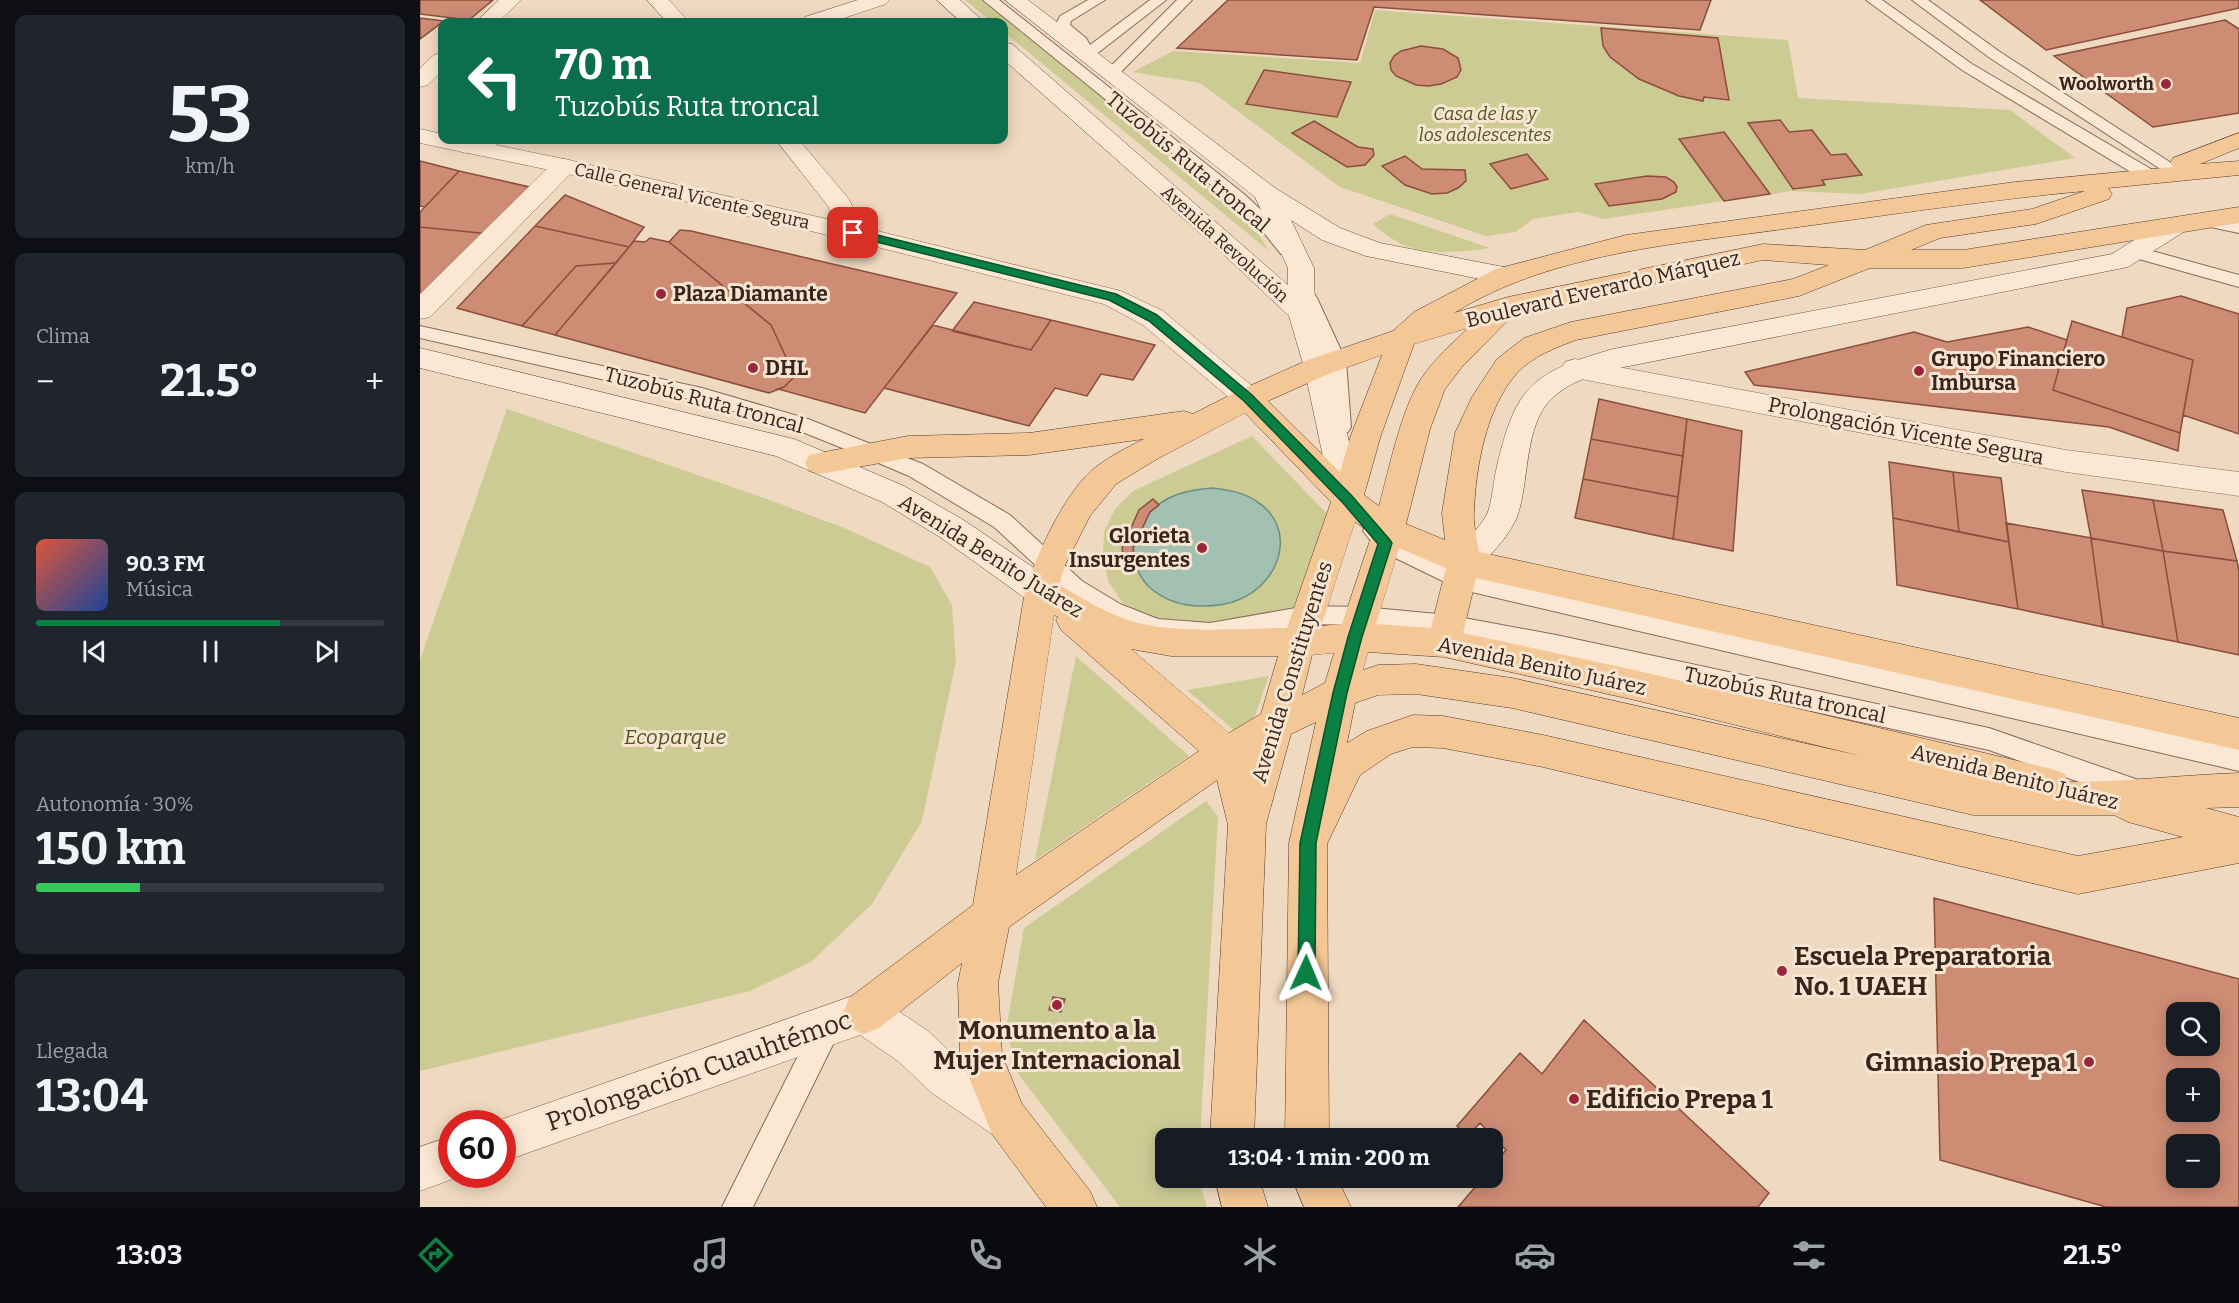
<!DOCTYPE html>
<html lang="es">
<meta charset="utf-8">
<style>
body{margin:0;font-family:Bitter,serif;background:#20242c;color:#f1f3f6;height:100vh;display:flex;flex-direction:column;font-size:22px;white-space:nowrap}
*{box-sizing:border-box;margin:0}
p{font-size:20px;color:#9ea1a6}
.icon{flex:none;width:33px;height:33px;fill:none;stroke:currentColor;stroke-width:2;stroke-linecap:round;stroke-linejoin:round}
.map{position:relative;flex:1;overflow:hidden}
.details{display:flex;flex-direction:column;gap:15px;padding:15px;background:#0d0f14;width:420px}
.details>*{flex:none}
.hud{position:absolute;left:18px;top:18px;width:570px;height:126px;border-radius:12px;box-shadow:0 3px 15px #0003;background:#0b6e4f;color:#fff;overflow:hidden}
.tools{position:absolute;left:1746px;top:1002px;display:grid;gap:12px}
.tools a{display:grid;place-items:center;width:54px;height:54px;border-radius:12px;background:#171b24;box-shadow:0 3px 15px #0003;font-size:30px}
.speed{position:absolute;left:18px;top:1110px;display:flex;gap:12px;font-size:30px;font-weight:700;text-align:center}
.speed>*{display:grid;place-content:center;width:78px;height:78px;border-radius:50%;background:#171b24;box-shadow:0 3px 15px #0003;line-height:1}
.speed .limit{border:9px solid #d22;background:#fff;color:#111}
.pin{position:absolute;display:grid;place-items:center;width:51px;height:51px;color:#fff;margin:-26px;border-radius:12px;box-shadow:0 3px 9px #0006}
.me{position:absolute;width:66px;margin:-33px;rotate:1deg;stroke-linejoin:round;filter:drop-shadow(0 0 4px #0008)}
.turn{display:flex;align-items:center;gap:21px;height:126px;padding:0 18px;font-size:27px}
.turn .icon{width:78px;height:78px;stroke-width:2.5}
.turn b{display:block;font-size:42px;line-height:51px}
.big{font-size:45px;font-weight:700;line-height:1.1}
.details .card{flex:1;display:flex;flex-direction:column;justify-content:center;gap:9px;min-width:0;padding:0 21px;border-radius:12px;background:#20242c}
.details .dial{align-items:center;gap:0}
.dial b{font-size:78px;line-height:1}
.song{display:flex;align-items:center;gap:18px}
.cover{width:72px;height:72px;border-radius:9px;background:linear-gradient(135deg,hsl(10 70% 55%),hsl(220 70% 35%))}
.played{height:6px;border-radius:3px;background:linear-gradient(90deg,#0b8043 70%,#363941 70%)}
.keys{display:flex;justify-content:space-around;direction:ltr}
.heat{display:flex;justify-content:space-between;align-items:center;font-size:33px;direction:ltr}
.charge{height:9px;border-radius:4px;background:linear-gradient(90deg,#34c759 30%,#363941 0)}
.trip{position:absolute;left:735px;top:1128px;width:348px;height:60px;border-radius:12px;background:#171b24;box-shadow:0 3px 15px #0003;font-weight:700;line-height:60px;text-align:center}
.dock{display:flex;height:96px;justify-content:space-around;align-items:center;background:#090b0e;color:#9ea1a6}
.dock .icon{width:42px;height:42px}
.dock .current{color:#0b8043}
.dock b{font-size:27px;color:#f1f3f6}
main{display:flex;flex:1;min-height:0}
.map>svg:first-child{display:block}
.green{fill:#cdcb94}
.water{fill:#a3c1b3;stroke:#6a8f80;stroke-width:1.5}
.building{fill:#ce8c75;stroke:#894e3d;stroke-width:1.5;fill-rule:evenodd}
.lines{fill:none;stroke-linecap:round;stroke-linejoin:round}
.service-casing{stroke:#896a58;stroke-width:2}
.minor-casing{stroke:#896a58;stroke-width:1}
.tertiary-casing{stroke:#896a58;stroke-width:1}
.secondary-casing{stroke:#6a4b3b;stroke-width:1}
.primary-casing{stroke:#56392c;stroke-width:1}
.service{fill:#fae8d4;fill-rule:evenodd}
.minor{fill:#fae8d4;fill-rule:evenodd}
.tertiary{fill:#fae8d4;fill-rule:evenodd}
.secondary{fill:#fae8d4;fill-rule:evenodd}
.primary{fill:#f4c796;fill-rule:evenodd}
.route{fill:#0b8043;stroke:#07532c;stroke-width:1.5}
.poi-dot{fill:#99263a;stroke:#f6e5d0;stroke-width:2}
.labels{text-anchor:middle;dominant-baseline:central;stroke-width:6;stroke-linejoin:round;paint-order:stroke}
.far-poi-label{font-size:18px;font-weight:bold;fill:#38251c;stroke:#f6e5d0;text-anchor:end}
.far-park-label{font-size:18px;font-style:italic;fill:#505522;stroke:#f6e5d0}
.far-street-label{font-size:18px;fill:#38251c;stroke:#f6e5d0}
.street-label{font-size:21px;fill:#38251c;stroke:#f6e5d0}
.poi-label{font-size:21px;font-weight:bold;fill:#38251c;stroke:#f6e5d0;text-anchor:start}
.park-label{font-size:21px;font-style:italic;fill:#505522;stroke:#f6e5d0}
.near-poi-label{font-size:26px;font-weight:bold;fill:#38251c;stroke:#f6e5d0;text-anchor:start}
.near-street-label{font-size:26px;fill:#38251c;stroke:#f6e5d0}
</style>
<main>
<section class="details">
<div class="card dial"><b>53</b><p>km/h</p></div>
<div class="card"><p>Clima</p>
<div class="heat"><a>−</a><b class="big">21.5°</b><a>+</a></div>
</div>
<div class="card">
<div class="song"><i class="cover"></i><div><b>90.3 FM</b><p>Música</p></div></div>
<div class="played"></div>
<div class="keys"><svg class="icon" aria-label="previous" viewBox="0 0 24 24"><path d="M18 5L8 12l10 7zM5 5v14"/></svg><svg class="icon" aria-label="pause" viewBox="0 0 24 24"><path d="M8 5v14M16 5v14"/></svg><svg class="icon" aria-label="next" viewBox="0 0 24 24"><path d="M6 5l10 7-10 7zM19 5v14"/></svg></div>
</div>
<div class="card"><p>Autonomía · 30%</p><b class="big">150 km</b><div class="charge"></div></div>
<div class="card"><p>Llegada</p><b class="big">13:04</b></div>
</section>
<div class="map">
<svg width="1819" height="1207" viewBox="0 0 1819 1207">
<rect width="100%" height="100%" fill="#efd9c0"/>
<path class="green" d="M545 0H564L821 207 849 251 584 32V22H572Z
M955 10 1368 40 1378 98 1590 110 1655 158 1440 194 1371 191 1183 219 1158 212 1113 219 1096 232 1066 236 920 187 780 83 713 72 753 51 940 63Z
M970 214 1070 248C1040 252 1003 257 976 241 968 237 960 230 953 224Z
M87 409 344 498 422 527 510 567 532 605 536 662 502 821 452 904 391 962 330 991 0 1071V660Z
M832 436 908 515 872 612 785 628 729 620 705 606 688 581 683 557 684 532 695 509 713 491Z
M656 656 769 756 615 860Z
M849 676 834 718 814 730 767 690Z
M786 801 798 817 780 1138H746V1178H778L787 1207H700L599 1075 586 1030 604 928Z"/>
<path class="water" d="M793 488C808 490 823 492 836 501 879 528 860 584 818 600 807 605 794 606 782 606 762 606 743 600 728 586 720 577 712 561 713 549 714 543 726 516 730 512 735 507 743 501 749 498 763 491 777 489 793 488Z"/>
<path class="building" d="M0 0H73L49 20 0 14Z
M808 0H1291L1280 30 954 7 937 60 757 48Z
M1560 0H1819V8L1626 50Z
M0 18 24 21 0 39Z
M1805 20 1819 29V113L1733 127 1634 56Z
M1181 28 1298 38 1309 100 1284 97 1283 101 1259 96 1219 79 1190 57 1183 46Z
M1001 46 1023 49 1038 58 1041 70 1037 77 1021 84 1009 86 996 85 976 76 971 70 970 63 974 56 981 51Z
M844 70 931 82 917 117 826 104Z
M1360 120 1369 132 1392 130 1411 155 1426 154 1442 175 1402 180 1405 185 1373 189 1328 123Z
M894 121 938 147 953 149 954 155 945 165 927 167 872 133Z
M1304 132 1350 194 1304 201 1259 139Z
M1107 154 1128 179 1091 189 1070 164Z
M985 156 1002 169 1045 170 1046 181 1038 188 1027 193 1012 194 985 185 962 166Z
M0 161 39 171 5 207 0 206Z
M39 171 114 188 70 234 0 227V212Z
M1227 176 1246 177 1254 182 1257 187 1256 192 1242 199 1189 206 1175 184Z
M145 195 224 227 209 247 115 226Z
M115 226 209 247 196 263 156 266 102 326 37 308Z
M0 227 70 234 0 294Z
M260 230 271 231 537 293 445 413 358 389 364 387 373 378 371 368 351 325 249 242Z
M230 238 249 242 351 325 371 368 373 378 364 387 349 393 135 335 214 241 225 242Z
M196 263 135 335 102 326 156 266Z
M1761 296 1819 314V434L1763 415 1773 360 1702 337 1707 308Z
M554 302 631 320 611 350 532 331Z
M631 320 735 345 713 380 681 374 667 396 635 388 609 426 464 388 513 325 611 350Z
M1652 321 1773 360 1760 433 1633 390Z
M1608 327 1647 340 1633 390 1760 433 1758 451 1689 427 1334 385 1325 372 1494 332 1527 342Z
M1179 399 1267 419 1263 456 1171 439Z
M1267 419 1322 431 1313 551 1253 539Z
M1171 439 1263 456 1258 497 1163 479Z
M1469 462 1533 472 1539 532 1473 518Z
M1533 472 1581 478 1589 542 1539 532Z
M1163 479 1258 497 1253 539 1155 518Z
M1662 490 1733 500 1743 551 1671 538Z
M733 499 739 505 730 512 713 548 715 559 704 561 702 548 719 510Z
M1733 500 1803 510 1817 561 1743 551Z
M1473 518 1589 542 1598 609 1477 585Z
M1586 523 1671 538 1683 627 1598 609Z
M1671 538 1743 551 1758 642 1683 627Z
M1743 551 1817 561 1819 571V655L1758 642Z
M1514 898 1819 979V1207H1686L1520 1160ZM1756 1012H1790V1046H1756ZM1756 1078H1790V1112H1756ZM1756 1144H1790V1178H1756Z
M633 997 645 999 641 1012 629 1010Z
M1164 1020 1349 1193 1338 1207H1038L1063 1178H1072V1166L1086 1150 1060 1123 1047 1137 1037 1126 1100 1053 1122 1074Z"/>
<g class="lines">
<defs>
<path id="service" d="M563 0H579L824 194 852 220 876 250 873 254H861L840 228 812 202Z
M668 0H685L651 21 650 25 666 38 670 45 730 0H746L670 59 665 60 658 56 654 43 635 26 640 16Z
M757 0H772L696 77H686L683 74Z
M1446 0H1462L1552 64 1736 172 1738 176 1736 180H1724L1542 70Z
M1492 0H1508L1580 52 1759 168 1757 172H1745L1570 58Z
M1787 216 1819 221V233L1781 225 1778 221 1781 217Z
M1714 246 1819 275V287L1708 256 1705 252 1708 248Z
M888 292 894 294 897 298 926 361 931 427 928 432 921 434 914 432 911 427 906 361 879 298 882 294Z
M0 326 282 388 388 419 461 448 503 464 590 515 662 581 700 604 738 619 790 623 887 606 943 607 1028 615 1136 635 1569 728 1727 783 1731 791 1727 799 1718 803 1569 750 1136 655 1028 635 943 625 887 624 790 643 737 639 684 618 646 593 574 527 489 476 447 458 375 429 282 402 0 338Z
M954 522 962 525 973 537 1044 572 1819 749V771L1039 589 957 549 943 531 946 525Z
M407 1014 417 1018 421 1028 333 1207H302L397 1018Z"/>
<path id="minor" d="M79 0H101L78 22H56Z
M227 0H249L269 22H247Z
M438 0H469L466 4 412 22H382L385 17Z
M22 53V71L8 85 0 87V68L14 55Z
M48 140H81C73 151 53 155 41 152L37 147 41 142Z
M356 140H379L428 198 446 233 442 239 433 241 424 239 408 206Z
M144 159 153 161 156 166 153 171 10 317 0 319V294L135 161Z
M1155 359 1646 450 1819 472V496L1646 472 1145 376 1141 369 1145 362Z
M444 992 459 998 508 1031 542 1063 602 1104 609 1119 602 1134 587 1141 572 1134 512 1093 478 1061 440 1035 82 1162V1124H69Z
M32 1136V1174H46L0 1191V1147Z"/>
<path id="tertiary" d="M0 129 22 134V140H51L144 159 433 225 701 291 743 311 838 391 842 398 838 405 828 408 818 405 723 325 684 304 433 241 144 173 0 143Z"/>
<path id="secondary" d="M517 0H540L564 22H541Z
M585 0H608L855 188 920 228 960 243 1094 269 1098 275 1094 281 1085 284 946 256 902 240 871 220 894 268 895 312 912 367 942 499 938 507 927 511 916 507 912 499 884 367 869 316 800 251 584 60V43L592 44 868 285V268L835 197Z
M1753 219 1762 221 1766 227 1762 233 1708 267 1194 369C1170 376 1142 384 1126 405 1104 435 1109 484 1097 517 1090 533 1079 546 1067 558 1056 570 1050 577 1033 571L1028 562C1037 544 1056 534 1066 516 1073 502 1073 481 1077 466 1096 384 1114 372 1193 349L1692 254 1744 221Z
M0 348 374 439 484 486 542 519 633 581 637 591 633 601 621 604 609 601 520 537 462 502 356 456 0 368Z"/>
<path id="primary" d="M1819 133V148L1780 164 1819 161V175L1688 188 1692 194 1689 199 1616 224 1520 238 1491 250H1543L1819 207V223L1543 268H1450L1379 296 1156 340C1135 348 1113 356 1097 373 1066 408 1056 466 1054 511 1053 524 1057 539 1059 552L1819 718V750L1056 578 1043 633 1219 671 1632 769 1645 774 1648 782C1705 782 1762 775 1819 773V807L1786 808 1819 817V863L1658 894 1123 767 1023 748 993 747 971 754 940 775 907 844 909 1138H865L869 843 896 722 871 734 846 824 834 1138H790L808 825 797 780 589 927 578 983 582 1055 602 1104 670 1191 677 1207H626L572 1134 540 1055 538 983 542 963 459 1028 444 1034 429 1028 423 1013 429 998 553 905 605 591C616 556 646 489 676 467 690 456 708 447 724 439L609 455 488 458 400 474 389 471 385 463 389 455 488 436 609 433 764 411 773 414 818 391 888 360 973 331 994 312 1076 269 1206 235 1595 182 1753 167 1750 163 1753 158ZM1665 191 1612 209 1506 225 1445 250 1343 244 1088 297 1034 313C1132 252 1259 244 1371 228 1469 215 1567 200 1665 191ZM1343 260 1409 265 1373 279 1151 322 1104 338 1077 359 1052 397 1035 433 1022 513 1025 540 986 524 1010 429 1025 389 1042 367 1094 314ZM1048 328C1032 344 1014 359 1001 379 981 410 969 469 959 506L944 495 961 435 994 344ZM962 355 931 435 920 472 848 401 908 374ZM825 413 911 502 867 628C821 628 762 634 718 623 690 616 664 599 639 585L645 565 670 516 696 484 737 459ZM935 522 952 534 922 624 901 626ZM979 548 1026 568 1011 628 956 624ZM634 615 638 617 636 620 641 630 779 751 596 875ZM711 649 751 656H858L841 714 809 733ZM948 652 1024 657 1219 701 1441 756 1092 678 996 664 958 665 943 670ZM914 653 905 683 882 695 892 655ZM996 694 1092 708 1553 815H1694L1708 822 1763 837 1658 856 1123 735 1023 716 993 715 947 731 927 743 935 703 958 695Z
M795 1178H839L848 1207H802Z
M872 1178H917L931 1207H884Z"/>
</defs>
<use href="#service" class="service-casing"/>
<use href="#minor" class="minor-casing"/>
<use href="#tertiary" class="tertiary-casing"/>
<use href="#secondary" class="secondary-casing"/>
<use href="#primary" class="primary-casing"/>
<use href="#service" class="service"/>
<use href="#minor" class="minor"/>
<use href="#tertiary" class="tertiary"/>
<use href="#secondary" class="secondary"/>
<use href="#primary" class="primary"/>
</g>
<path class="route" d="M433 229 696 294 737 315 832 395 932 496 970 540 972 543 942 637 927 693 896 843 895 973 892 979 886 981 881 979 878 973 880 843 913 693 928 637 958 544 923 503 824 401 729 321 689 300 429 235 428 233Z"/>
<g class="poi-dot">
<circle cx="1746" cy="84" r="6"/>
<circle cx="241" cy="294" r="6"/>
<circle cx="333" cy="368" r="6"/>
<circle cx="1499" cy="371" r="6"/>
<circle cx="782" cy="548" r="6"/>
<circle cx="1362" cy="971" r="6"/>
<circle cx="637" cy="1005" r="6"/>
<circle cx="1669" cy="1062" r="6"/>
<circle cx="1154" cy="1099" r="6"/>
</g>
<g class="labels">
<g class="far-poi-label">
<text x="1734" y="84">Woolworth</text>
</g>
<g class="far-park-label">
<text x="1065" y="114">Casa de las y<tspan x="1065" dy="21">los adolescentes</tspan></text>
</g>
<g class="far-street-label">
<text transform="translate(272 196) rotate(13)">Calle General Vicente Segura</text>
<text transform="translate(805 244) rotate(42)">Avenida Revolución</text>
</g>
<g class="street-label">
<text transform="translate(768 162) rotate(40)">Tuzobús Ruta troncal</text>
<text transform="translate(1183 289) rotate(-13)">Boulevard Everardo Márquez</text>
<text transform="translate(284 400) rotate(15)">Tuzobús Ruta troncal</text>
<text transform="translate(1486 431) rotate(11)">Prolongación Vicente Segura</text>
<text transform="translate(571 556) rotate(32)">Avenida Benito Juárez</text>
<text transform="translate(1122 666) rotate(12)">Avenida Benito Juárez</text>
<text transform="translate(872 672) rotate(-73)">Avenida Constituyentes</text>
<text transform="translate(1365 695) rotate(12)">Tuzobús Ruta troncal</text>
<text transform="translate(1595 777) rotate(14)">Avenida Benito Juárez</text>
</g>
<g class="poi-label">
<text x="253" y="294">Plaza Diamante</text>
<text x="1511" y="359">Grupo Financiero<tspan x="1511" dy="24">Imbursa</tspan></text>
<text x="345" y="368">DHL</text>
<text x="770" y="536" text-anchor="end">Glorieta<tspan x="770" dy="24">Insurgentes</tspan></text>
</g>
<g class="park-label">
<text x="255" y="737">Ecoparque</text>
</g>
<g class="near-poi-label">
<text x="1374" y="956">Escuela Preparatoria<tspan x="1374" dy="30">No. 1 UAEH</tspan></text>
<text x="637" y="1030" text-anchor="middle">Monumento a la<tspan x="637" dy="30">Mujer Internacional</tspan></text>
<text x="1657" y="1062" text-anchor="end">Gimnasio Prepa 1</text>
<text x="1166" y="1099">Edificio Prepa 1</text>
</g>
<g class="near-street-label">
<text transform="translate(279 1071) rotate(-19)">Prolongación Cuauhtémoc</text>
</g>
</g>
</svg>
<div class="tools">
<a><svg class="icon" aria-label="search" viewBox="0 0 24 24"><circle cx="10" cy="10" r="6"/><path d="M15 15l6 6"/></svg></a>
<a>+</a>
<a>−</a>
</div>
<div class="speed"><div class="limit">60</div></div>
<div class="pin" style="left:433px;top:233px;background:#d93025"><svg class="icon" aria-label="arrive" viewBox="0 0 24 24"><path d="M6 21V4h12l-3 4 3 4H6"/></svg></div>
<svg class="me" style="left:886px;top:973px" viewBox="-20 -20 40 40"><path d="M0-17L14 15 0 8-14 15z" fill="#0b8043" stroke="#fff" stroke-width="4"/></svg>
<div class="trip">13:04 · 1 min · 200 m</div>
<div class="hud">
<div class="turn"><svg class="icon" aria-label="left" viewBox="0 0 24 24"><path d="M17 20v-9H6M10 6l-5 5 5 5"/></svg><div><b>70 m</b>Tuzobús Ruta troncal</div></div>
</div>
</div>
</main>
<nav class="dock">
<b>13:03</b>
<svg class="icon current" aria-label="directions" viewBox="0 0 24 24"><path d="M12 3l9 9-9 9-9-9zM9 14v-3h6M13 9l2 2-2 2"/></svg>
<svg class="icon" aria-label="music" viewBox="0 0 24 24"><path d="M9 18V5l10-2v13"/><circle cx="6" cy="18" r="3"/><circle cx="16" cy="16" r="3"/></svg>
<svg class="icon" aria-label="phone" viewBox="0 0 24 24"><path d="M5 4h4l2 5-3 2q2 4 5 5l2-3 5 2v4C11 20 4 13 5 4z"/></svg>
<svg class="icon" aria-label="climate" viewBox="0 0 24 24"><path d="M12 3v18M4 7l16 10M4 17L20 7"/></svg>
<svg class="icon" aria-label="car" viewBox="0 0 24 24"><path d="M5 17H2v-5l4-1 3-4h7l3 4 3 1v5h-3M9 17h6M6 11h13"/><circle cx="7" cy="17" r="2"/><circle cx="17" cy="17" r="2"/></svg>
<svg class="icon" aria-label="filters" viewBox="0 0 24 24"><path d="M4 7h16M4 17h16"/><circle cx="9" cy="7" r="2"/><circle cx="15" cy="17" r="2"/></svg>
<b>21.5°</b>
</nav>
